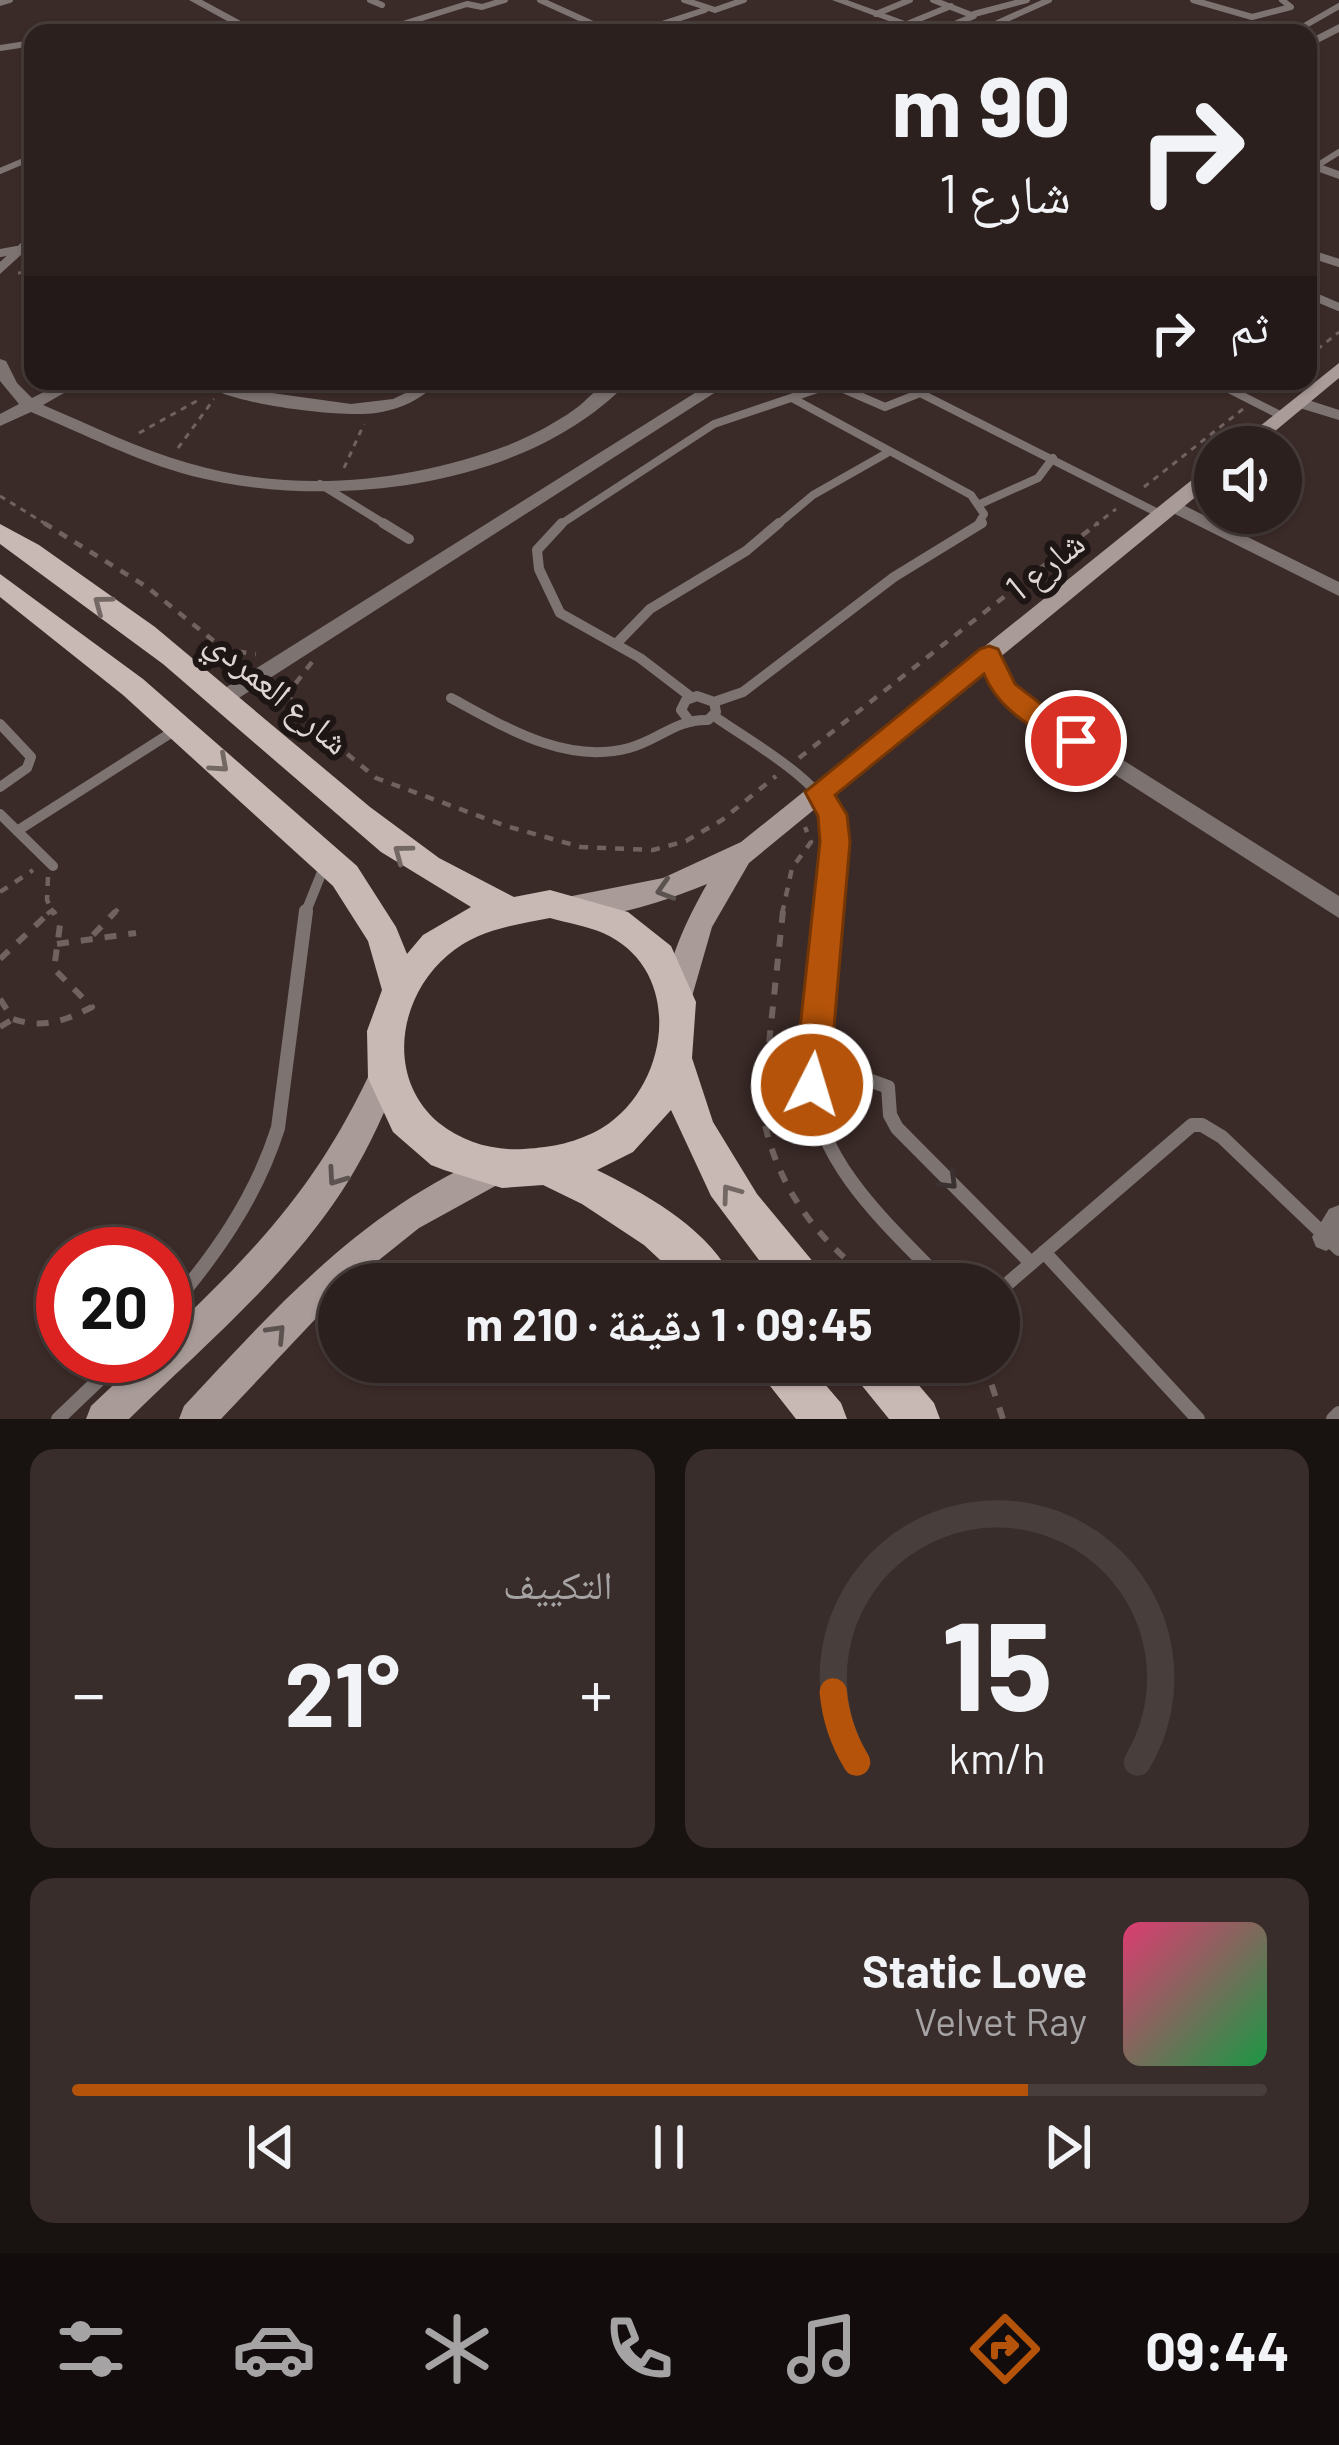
<!DOCTYPE html>
<html lang="ar">
<meta charset="utf-8">
<style>
body{margin:0;font-family:Barlow,"Noto Naskh Arabic",sans-serif;background:#382d2b;color:#f1f3f6;direction:rtl;height:100vh;display:flex;flex-direction:column;font-size:45px;white-space:nowrap}
*{box-sizing:border-box;margin:0}
p{font-size:39px;color:#a6a3a4}
.icon{flex:none;width:66px;height:66px;fill:none;stroke:currentColor;stroke-width:2;stroke-linecap:round;stroke-linejoin:round}
.map{position:relative;height:1419px;overflow:hidden;direction:ltr}
.drawer{display:flex;flex-direction:column;gap:30px;padding:30px;background:#181210;flex:1}
.drawer>*{flex:none}
.banner{position:absolute;left:24px;top:24px;width:1293px;height:366px;border-radius:24px;box-shadow:0 3px 9px #0004,0 0 0 3px #483e3c;direction:rtl;background:#2c201e;color:#f1f3f6;overflow:hidden}
.tools{position:absolute;left:1194px;top:426px;display:grid;gap:24px}
.tools a{display:grid;place-items:center;width:108px;height:108px;border-radius:50%;background:#2c201e;box-shadow:0 3px 9px #0004,0 0 0 3px #483e3c;font-size:60px}
.speed{position:absolute;left:36px;top:1227px;display:flex;gap:24px;font-size:60px;font-weight:700;text-align:center}
.speed>*{display:grid;place-content:center;width:156px;height:156px;border-radius:50%;background:#2c201e;box-shadow:0 3px 9px #0004,0 0 0 3px #483e3c;line-height:1}
.speed .limit{border:18px solid #d22;background:#fff;color:#111}
.pin{position:absolute;display:grid;place-items:center;width:102px;height:102px;color:#fff;margin:-51px;border:6px solid #fff;border-radius:50%;box-shadow:0 3px 12px #0007}
.me{position:absolute;width:132px;margin:-66px;rotate:5deg;stroke-linejoin:round;filter:drop-shadow(0 0 9px #0008)}
.turn{display:flex;align-items:center;gap:42px;height:252px;padding:0 48px;font-size:54px}
.turn .icon{width:156px;height:156px;stroke-width:2.5}
.turn b{display:block;font-size:84px;line-height:102px}
.then{display:flex;align-items:center;height:114px;padding:0 48px;background:#0003;gap:24px;font-size:45px}
.big{font-size:90px;font-weight:700;line-height:1.1}
.drawer .widget{flex:1;display:flex;flex-direction:column;justify-content:center;gap:18px;min-width:0;padding:0 42px;border-radius:24px;background:#382d2b}
.drawer .dial{align-items:center;gap:0}
.dial svg{height:312px;overflow:visible;fill:none;stroke:#483e3c;stroke-width:7;stroke-linecap:round;text-anchor:middle}
.dial text{fill:#f1f3f6;stroke:none}
.song{display:flex;align-items:center;gap:36px}
.cover{width:144px;height:144px;border-radius:18px;background:linear-gradient(135deg,hsl(340 70% 55%),hsl(140 70% 35%))}
.played{height:12px;border-radius:6px;background:linear-gradient(90deg,#b45309 80%,#483e3c 80%)}
.keys{display:flex;justify-content:space-around;direction:ltr}
.heat{display:flex;justify-content:space-between;align-items:center;font-size:66px;direction:ltr}
.drawer .tiles{flex:1;display:grid;gap:30px;grid-template-columns:1fr 1fr}
.widget:last-child{grid-column:span 2}
.trip{position:absolute;left:318px;top:1263px;width:702px;height:120px;border-radius:60px;background:#2c201e;box-shadow:0 3px 9px #0004,0 0 0 3px #483e3c;font-weight:700;line-height:120px;text-align:center;direction:rtl}
.tabs{display:flex;height:192px;justify-content:space-around;align-items:center;background:#120d0c;color:#a6a3a4}
.tabs .icon{width:84px;height:84px}
.tabs .selected{color:#b45309}
.tabs b{font-size:54px;color:#f1f3f6}
.map>svg:first-child{display:block}
.lines{fill:none;stroke-linecap:round;stroke-linejoin:round}
.path-far2{stroke:#70625f;stroke-width:3;stroke-dasharray:6 6;stroke-linecap:butt}
.path-far1{stroke:#70625f;stroke-width:4.5;stroke-dasharray:9 9;stroke-linecap:butt}
.path{stroke:#70625f;stroke-width:6;stroke-dasharray:12 12;stroke-linecap:butt}
.lane-far3{stroke:#7d7472;stroke-width:6}
.lane-far2{stroke:#7d7472;stroke-width:8}
.lane-far1{stroke:#7d7472;stroke-width:10}
.lane{stroke:#7d7472;stroke-width:14}
.street{fill:#7d7472;fill-rule:evenodd}
.secondary{fill:#a89b98;fill-rule:evenodd}
.primary{fill:#c9b9b4;fill-rule:evenodd}
.oneway{stroke:#736864}
.oneway2{stroke:#5c524f}
.oneway3{stroke:#3a3230}
.route{fill:#b45309;stroke:#753606;stroke-width:3}
.labels{text-anchor:middle;dominant-baseline:central;stroke-width:12;stroke-linejoin:round;paint-order:stroke}
.street-label{font-size:36px;fill:#dfd5d2;stroke:#1d1614}
</style>
<div class="map">
<svg width="1339" height="1419" viewBox="0 0 1339 1419">
<rect width="100%" height="100%" fill="#3b2b28"/>
<g class="lines">
<path class="path-far2" d="M18 273 33 272
M1308 357 1339 332
M1266 391 1278 381
M139 433 202 398
M178 448 214 399
M344 468 364 424
M1144 487 1243 409
M0 496 49 526
M1094 526 1116 509"/>
<path class="path-far1" d="M44 523 147 587 225 650 256 654
M312 662 289 692 292 708 376 778 506 826 581 847 653 850 686 841 722 820 776 776
M799 758 1098 523
M48 877 47 900 54 914
M0 892 33 870
M47 914 54 909
M113 914 118 909
M782 914 792 868 811 842 805 827"/>
<path class="path" d="M783 911 762 1110C775 1185 816 1240 877 1284
M93 935 116 911
M57 944 136 933
M0 959 51 911
M0 999 13 1019C43 1029 65 1021 92 1007L54 969 60 925 53 911
M0 1027 13 1019
M984 1362 1003 1419"/>
<path class="lane-far3" d="M370 0 382 5
M540 0 606 30
M684 0 715 10 744 0
M933 0 974 16 957 23
M1193 0 1252 17 1291 7 1282 0
M0 3 10 0
M876 14 910 0
M974 14 1027 0
M662 24 705 10
M907 24 951 6
M374 33 467 4 482 7 505 0
M992 33 991 26 1049 0
M1292 33 1339 6
M0 48 33 43
M1315 167 1339 152
M0 171 33 157"/>
<path class="lane-far2" d="M0 253 17 250
M1308 253 1339 263
M1308 294 1339 307
M401 381 420 391 443 381
M1213 381 1282 416
M792 398 971 495 984 514 977 526
M320 484 388 526
M980 504 1038 478 1053 458
M558 526 714 424 832 384 885 407 920 393 1162 515
M776 526 813 495 887 453"/>
<path class="lane-far1" d="M383 523 409 539
M562 523 537 550 539 569 560 613 640 658 691 697
M616 644 650 609 746 551 779 523
M451 698C505 727 565 765 629 748 659 740 676 719 708 720L716 712 714 702 697 696 686 700 681 710 688 719
M714 702 743 692 894 577 982 523
M714 716C746 739 825 782 833 820 839 850 831 884 828 914
M0 724 31 757 27 768 0 787
M0 814 53 866
M17 831 177 729
M305 914 326 862"/>
<path class="lane" d="M828 911C824 960 808 1041 812 1087 820 1168 893 1229 945 1284
M814 1060 888 1087 890 1115 897 1128 1031 1263
M1044 1252 1198 1419
M999 1291 1192 1125H1202L1222 1137 1339 1249
M165 1314C214 1257 255 1200 278 1128L306 911
M896 1379 917 1362
M58 1419 124 1356
M1333 1419 1339 1413"/>
<path class="street" d="M189 0H202L263 33H249Z
M832 0H847L938 33H921Z
M1339 24V32L1308 48V40Z
M1308 160 1339 171V179L1308 168Z
M33 232V244L0 274V262Z
M0 359 6 361 17 383 32 398 65 381H85L43 405C91 425 138 449 188 463 293 494 409 483 511 444 532 435 556 423 575 409 586 402 598 385 611 381 617 379 623 381 629 381 527 489 330 511 192 476 136 461 84 434 31 412L0 426V414L19 404 0 381Z
M198 381H218L229 387 351 404 393 399 420 386 428 391C414 403 395 410 376 413 339 418 225 404 198 381Z
M714 381H733L231 703H217L214 698 217 693Z
M1299 397 1339 410V420L1293 406 1291 402Z
M1173 500 1339 582V596L1167 510 1164 506Z
M989 648 996 650 1003 670 1026 699 1339 896V918L1012 709 986 677 979 655Z
M1339 1205V1243L1326 1251 1316 1247 1312 1237 1329 1209Z"/>
<path class="secondary" d="M1339 363V378L1256 447H1234Z
M1215 465V481L749 863 712 927 689 1007 679 1011 669 1007C656 979 692 910 707 884 673 898 597 926 562 914L558 906 562 898 663 878 741 842 1208 467Z
M386 1058 397 1062 401 1072C386 1109 370 1146 349 1180 292 1272 206 1344 129 1419H86L91 1406 144 1356H165V1336C259 1248 321 1181 375 1062Z
M497 1153 508 1157 513 1168 508 1179 419 1228 349 1284H339V1294L221 1419H179L184 1406C277 1306 367 1205 497 1153Z"/>
<path class="primary" d="M0 524 39 545 155 627 370 807 439 858 514 897 550 890 628 912 671 946 696 1002 692 1058 713 1122 757 1194 819 1269 825 1284H777L711 1196 671 1110 633 1152 597 1170C646 1194 713 1231 735 1284H686L644 1245 582 1204 543 1185 502 1188 444 1170 431 1165 393 1132 368 1078 367 1031 382 990 368 941 333 886 123 695 0 597V574L143 679 357 866 396 927 407 954 423 935 471 907 381 852 163 664 0 544ZM550 918C567 923 587 926 603 933 685 969 671 1086 602 1128 576 1143 553 1147 524 1149 493 1151 463 1142 439 1123 386 1079 397 998 448 955 477 930 514 925 550 918Z
M756 1362H806L841 1403 847 1419H796L763 1377Z
M848 1362H899L934 1403 940 1419H889L855 1377Z"/>
</g>
<defs><path id="oneway-chevron" d="M-2-3.5L2.5 0L-2 3.5" fill="none" stroke-width="1.6" stroke-linecap="round" stroke-linejoin="round" transform="scale(3)"/></defs>
<g class="oneway">
<use href="#oneway-chevron" transform="translate(102 604) rotate(-143)"/>
<use href="#oneway-chevron" transform="translate(220 764) rotate(42)"/>
<use href="#oneway-chevron" transform="translate(402 853) rotate(-143)"/>
<use href="#oneway-chevron" transform="translate(730 1193) rotate(-126)"/>
</g>
<g class="oneway2">
<use href="#oneway-chevron" transform="translate(665 890) rotate(163)"/>
<use href="#oneway-chevron" transform="translate(336 1177) rotate(125)"/>
<use href="#oneway-chevron" transform="translate(277 1333) rotate(-47)"/>
</g>
<use class="oneway3" href="#oneway-chevron" transform="translate(949 1181) rotate(45)"/>
<path class="route" d="M989 646 998 649 1015 684 1089 741 1076 752 1066 749C1033 727 999 711 984 674L835 795 847 815 850 842 829 1085 824 1097 812 1101 799 1097 794 1085 820 842 818 816 805 792 980 649Z"/>
<g class="labels">
<g class="street-label">
<text transform="translate(1044 564) rotate(-39)">شارع 1</text>
<text transform="translate(279 690) rotate(40)">شارع العمردي</text>
</g>
</g>
</svg>
<div class="tools">
<a><svg class="icon" aria-label="sound" viewBox="0 0 24 24"><path d="M4 9h4l5-4v14l-5-4H4zM17 9q2 3 0 6"/></svg></a>
</div>
<div class="speed"><div class="limit">20</div></div>
<div class="pin" style="left:1076px;top:741px;background:#d93025"><svg class="icon" aria-label="arrive" viewBox="0 0 24 24"><path d="M6 21V4h12l-3 4 3 4H6"/></svg></div>
<svg class="me" style="left:812px;top:1085px" viewBox="-20 -20 40 40"><circle r="17" fill="#b45309" stroke="#fff" stroke-width="3"/><path d="M0-11L8 9 0 5-8 9z" fill="#fff"/></svg>
<div class="trip">09:45 · 1 دقيقة · 210 m</div>
<div class="banner">
<div class="turn"><svg class="icon" aria-label="right" viewBox="0 0 24 24"><path d="M7 20v-9h11M14 6l5 5-5 5"/></svg><div><b>90 m</b>شارع 1</div></div>
<div class="then">ثم<svg class="icon" aria-label="right" viewBox="0 0 24 24"><path d="M7 20v-9h11M14 6l5 5-5 5"/></svg></div>
</div>
</div>
<section class="drawer">
<div class="tiles">
<div class="widget dial"><svg viewBox="0 0 100 80">
<path d="M14 69A42 42 0 1 1 86 69"/>
<path d="M14 69A42 42 0 0 1 8 51" stroke="#b45309"/>
<text x="50" y="56" font-size="32" font-weight="700">15</text>
<text x="50" y="72" font-size="11">km/h</text>
</svg></div>
<div class="widget"><p>التكييف</p>
<div class="heat"><a>−</a><b class="big">21°</b><a>+</a></div>
</div>
<div class="widget">
<div class="song"><i class="cover"></i><div><b>Static Love</b><p>Velvet Ray</p></div></div>
<div class="played"></div>
<div class="keys"><svg class="icon" aria-label="previous" viewBox="0 0 24 24"><path d="M18 5L8 12l10 7zM5 5v14"/></svg><svg class="icon" aria-label="pause" viewBox="0 0 24 24"><path d="M8 5v14M16 5v14"/></svg><svg class="icon" aria-label="next" viewBox="0 0 24 24"><path d="M6 5l10 7-10 7zM19 5v14"/></svg></div>
</div>
</div>
</section>
<nav class="tabs">
<b>09:44</b>
<svg class="icon selected" aria-label="directions" viewBox="0 0 24 24"><path d="M12 3l9 9-9 9-9-9zM9 14v-3h6M13 9l2 2-2 2"/></svg>
<svg class="icon" aria-label="music" viewBox="0 0 24 24"><path d="M9 18V5l10-2v13"/><circle cx="6" cy="18" r="3"/><circle cx="16" cy="16" r="3"/></svg>
<svg class="icon" aria-label="phone" viewBox="0 0 24 24"><path d="M5 4h4l2 5-3 2q2 4 5 5l2-3 5 2v4C11 20 4 13 5 4z"/></svg>
<svg class="icon" aria-label="climate" viewBox="0 0 24 24"><path d="M12 3v18M4 7l16 10M4 17L20 7"/></svg>
<svg class="icon" aria-label="car" viewBox="0 0 24 24"><path d="M5 17H2v-5l4-1 3-4h7l3 4 3 1v5h-3M9 17h6M6 11h13"/><circle cx="7" cy="17" r="2"/><circle cx="17" cy="17" r="2"/></svg>
<svg class="icon" aria-label="filters" viewBox="0 0 24 24"><path d="M4 7h16M4 17h16"/><circle cx="9" cy="7" r="2"/><circle cx="15" cy="17" r="2"/></svg>
</nav>
